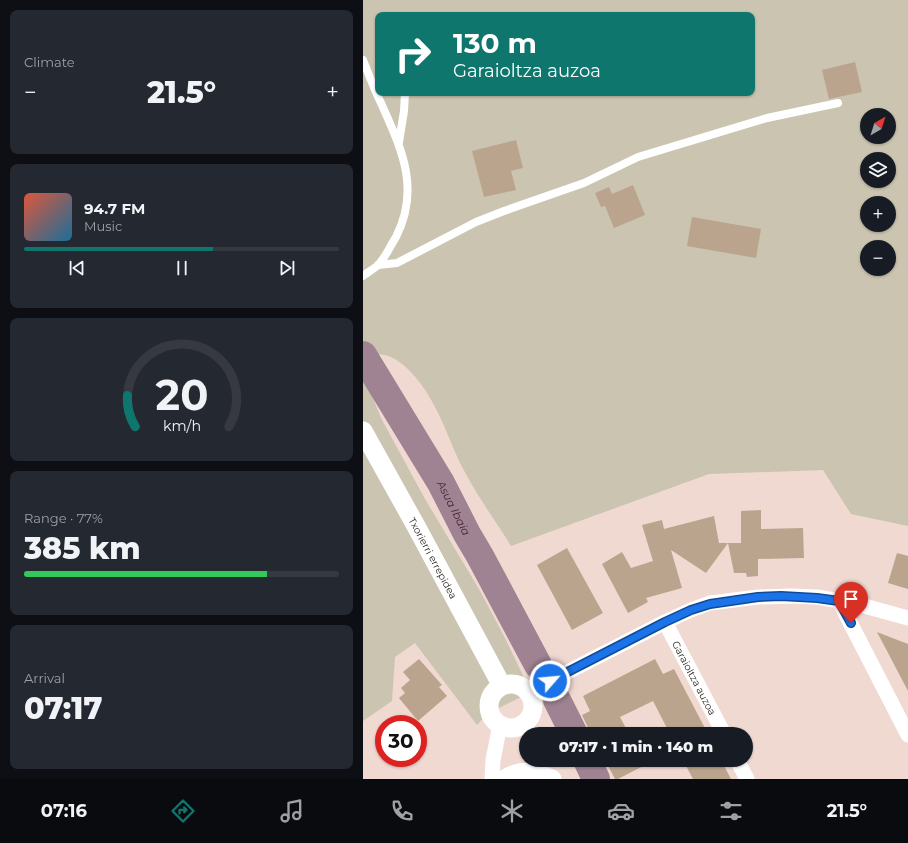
<!DOCTYPE html>
<meta charset="utf-8">
<style>
body{margin:0;font-family:Montserrat,sans-serif;background:#242831;color:#f1f3f6;height:100vh;display:flex;flex-direction:column;font-size:15px;white-space:nowrap}
*{box-sizing:border-box;margin:0}
p{font-size:13px;color:#9ea1a6}
.icon{flex:none;width:22px;height:22px;fill:none;stroke:currentColor;stroke-width:2;stroke-linecap:round;stroke-linejoin:round}
.map{position:relative;flex:1;overflow:hidden}
.panel{display:flex;flex-direction:column;gap:10px;padding:10px;background:#0d0f14;width:363px}
.panel>*{flex:none}
.banner{position:absolute;left:12px;top:12px;width:380px;height:84px;border-radius:8px;box-shadow:0 1px 3px #0004;background:#0f766e;color:#fff;overflow:hidden}
.needle{width:26px;rotate:39deg}
.buttons{position:absolute;left:497px;top:108px;display:grid;gap:8px}
.buttons a{display:grid;place-items:center;width:36px;height:36px;border-radius:50%;background:#171b24;box-shadow:0 1px 3px #0004;font-size:20px}
.speed{position:absolute;left:12px;top:715px;display:flex;gap:8px;font-size:20px;font-weight:700;text-align:center}
.speed>*{display:grid;place-content:center;width:52px;height:52px;border-radius:50%;background:#171b24;box-shadow:0 1px 3px #0004;line-height:1}
.speed .limit{border:6px solid #d22;background:#fff;color:#111}
.pin{position:absolute;display:grid;place-items:center;width:34px;height:34px;color:#fff;margin:-41px -17px;border-radius:50% 50% 50% 0;rotate:-45deg;box-shadow:0 0 4px #0007}
.pin .icon{rotate:45deg}
.me{position:absolute;width:44px;margin:-22px;rotate:63deg;stroke-linejoin:round;filter:drop-shadow(0 0 3px #0008)}
.turn{display:flex;align-items:center;gap:14px;height:84px;padding:0 12px;font-size:18px}
.turn .icon{width:52px;height:52px;stroke-width:2.5}
.turn b{display:block;font-size:28px;line-height:34px}
.big{font-size:30px;font-weight:800;line-height:1.1}
.panel .tile{flex:1;display:flex;flex-direction:column;justify-content:center;gap:6px;min-width:0;padding:0 14px;border-radius:8px;background:#242831}
.panel .dial{align-items:center;gap:0}
.dial svg{height:104px;overflow:visible;fill:none;stroke:#363941;stroke-width:7;stroke-linecap:round;text-anchor:middle}
.dial text{fill:#f1f3f6;stroke:none}
.song{display:flex;align-items:center;gap:12px}
.cover{width:48px;height:48px;border-radius:6px;background:linear-gradient(135deg,hsl(10 70% 55%),hsl(200 70% 35%))}
.played{height:4px;border-radius:2px;background:linear-gradient(90deg,#0f766e 60%,#363941 60%)}
.keys{display:flex;justify-content:space-around;direction:ltr}
.heat{display:flex;justify-content:space-between;align-items:center;font-size:22px;direction:ltr}
.charge{height:6px;border-radius:3px;background:linear-gradient(90deg,#34c759 77%,#363941 0)}
.trip{position:absolute;left:156px;top:727px;width:234px;height:40px;border-radius:20px;background:#171b24;box-shadow:0 1px 3px #0004;font-weight:800;line-height:40px;text-align:center}
.tabs{display:flex;height:64px;justify-content:space-around;align-items:center;background:#090b0e;color:#9ea1a6}
.tabs .icon{width:28px;height:28px}
.tabs .selected{color:#0f766e}
.tabs b{font-size:18px;color:#f1f3f6}
main{display:flex;flex:1;min-height:0}
.map>svg:first-child{display:block}
.green{fill:#cbc4b0;fill-rule:evenodd}
.lines{fill:none;stroke-linecap:round;stroke-linejoin:round}
.river{stroke:#9f8393;stroke-width:28}
.building{fill:#bba48e}
.service{stroke:#fff;stroke-width:8}
.minor{stroke:#fff;stroke-width:15}
.tertiary{stroke:#fff;stroke-width:19}
.route-casing{stroke:#114b97;stroke-width:10}
.route{stroke:#1a73e8;stroke-width:7}
.labels{text-anchor:middle;dominant-baseline:central;stroke-width:3;stroke-linejoin:round;paint-order:stroke}
.street-label{font-size:10px;fill:#221a17;stroke:#fff}
.water-label{font-size:11px;font-style:italic;fill:#492039;stroke:#fff}
</style>
<main>
<section class="panel">
<div class="tile"><p>Climate</p>
<div class="heat"><a>−</a><b class="big">21.5°</b><a>+</a></div>
</div>
<div class="tile">
<div class="song"><i class="cover"></i><div><b>94.7 FM</b><p>Music</p></div></div>
<div class="played"></div>
<div class="keys"><svg class="icon" aria-label="previous" viewBox="0 0 24 24"><path d="M18 5L8 12l10 7zM5 5v14"/></svg><svg class="icon" aria-label="pause" viewBox="0 0 24 24"><path d="M8 5v14M16 5v14"/></svg><svg class="icon" aria-label="next" viewBox="0 0 24 24"><path d="M6 5l10 7-10 7zM19 5v14"/></svg></div>
</div>
<div class="tile dial"><svg viewBox="0 0 100 80">
<path d="M14 69A42 42 0 1 1 86 69"/>
<path d="M14 69A42 42 0 0 1 8 45" stroke="#0f766e"/>
<text x="50" y="56" font-size="32" font-weight="700">20</text>
<text x="50" y="72" font-size="11">km/h</text>
</svg></div>
<div class="tile"><p>Range · 77%</p><b class="big">385 km</b><div class="charge"></div></div>
<div class="tile"><p>Arrival</p><b class="big">07:17</b></div>
</section>
<div class="map">
<svg width="545" height="779" viewBox="0 0 545 779">
<rect width="100%" height="100%" fill="#f0d9d1"/>
<path class="green" d="M0 0H545V526L488 514 460 470 346 474 148 546C134 523 117 500 104 476 91 454 84 429 72 407 62 387 36 349 10 355L4 365V374L8 393 18 418 62 499 116 589 142 638 168 692 124 714 114 725 52 643 32 657 29 701 0 721ZM15 15H389V93H15ZM504 115H526V137H504ZM504 159H526V181H504ZM504 203H526V225H504ZM504 247H526V269H504Z"/>
<g class="lines">
<g class="river">
<path id="s1" d="M0 355 78 483 104 534 117 556 175 665"/>
<path d="M194 700 211 734"/>
<path d="M224 760 233 779"/>
</g>
</g>
<path class="building" d="M492 62 499 92 466 99 459 70Z
M153 140 160 168 148 171 153 190 121 197 109 151Z
M270 185 282 215 251 228 242 206 238 207 232 193 246 187 249 194Z
M329 217 398 229 393 258 324 246Z
M398 510V529L440 528 441 558 395 559V576L384 577 383 573H371L365 543 343 573 308 550 319 588 283 598 285 602 265 613 239 564 259 552 268 568 290 561 279 525 299 520 301 529 351 516 356 543H378V511Z
M204 548 240 613 209 630 174 565Z
M534 553 545 556V589L525 583Z
M514 632 545 644V691Z
M56 659 79 685 76 687 84 696 55 721 36 698 42 693 38 688 47 680 40 672Z
M292 659 300 674 311 669 345 734H307L290 701 257 717 266 734H228L219 715 227 711 220 696Z
M242 760H292L255 779H252Z
M320 760H358L368 779H330Z"/>
<g class="lines">
<path class="service" d="M0 60C6 75 11 89 18 103 38 148 58 188 33 237 27 246 23 257 15 265 11 269 5 272 0 276
M36 142 41 111 42 93
M15 265 34 263 113 222 141 211 221 183 275 157 404 118 475 103"/>
<g class="minor">
<path d="M476 601 545 735"/>
<path id="s2" d="M302 622 361 734"/>
<path d="M167 694 187 681 302 622 328 610 347 603 395 597 429 596 454 597 494 604 545 618"/>
<path d="M374 760 384 779"/>
<path d="M129 779 130 760 137 725"/>
</g>
<g class="tertiary">
<path id="s3" d="M0 431 53 526 139 686"/>
<circle cx="148" cy="706" r="22"/>
<path d="M142 779C159 768 172 772 189 779"/>
</g>
</g>
<g class="lines">
<defs>
<path id="route" d="M187 681 302 622 328 610 347 604 395 597 418 596 454 598 476 601 488 623"/>
</defs>
<use href="#route" class="route-casing"/>
<use href="#route" class="route"/>
</g>
<g class="labels">
<g class="street-label">
<text stroke="none"><textPath href="#s3" startOffset="145">Txorierri errepidea</textPath></text>
<text stroke="none"><textPath href="#s2" startOffset="63">Garaioltza auzoa</textPath></text>
</g>
<g class="water-label">
<text stroke="none"><textPath href="#s1" startOffset="178">Asua Ibaia</textPath></text>
</g>
</g>
</svg>
<div class="buttons">
<a><svg class="needle" viewBox="-14 -14 28 28"><path d="M0-13l5 13h-10z" fill="#e53935"/><path d="M0 13l5-13h-10z" fill="#9ea1a6"/></svg></a>
<a><svg class="icon" aria-label="layers" viewBox="0 0 24 24"><path d="M12 4l9 5-9 5-9-5zM3 14l9 5 9-5"/></svg></a>
<a>+</a>
<a>−</a>
</div>
<div class="speed"><div class="limit">30</div></div>
<div class="pin" style="left:488px;top:623px;background:#d93025"><svg class="icon" aria-label="arrive" viewBox="0 0 24 24"><path d="M6 21V4h12l-3 4 3 4H6"/></svg></div>
<svg class="me" style="left:187px;top:681px" viewBox="-20 -20 40 40"><circle r="17" fill="#1a73e8" stroke="#fff" stroke-width="3"/><path d="M0-11L8 9 0 5-8 9z" fill="#fff"/></svg>
<div class="trip">07:17 · 1 min · 140 m</div>
<div class="banner">
<div class="turn"><svg class="icon" aria-label="right" viewBox="0 0 24 24"><path d="M7 20v-9h11M14 6l5 5-5 5"/></svg><div><b>130 m</b>Garaioltza auzoa</div></div>
</div>
</div>
</main>
<nav class="tabs">
<b>07:16</b>
<svg class="icon selected" aria-label="directions" viewBox="0 0 24 24"><path d="M12 3l9 9-9 9-9-9zM9 14v-3h6M13 9l2 2-2 2"/></svg>
<svg class="icon" aria-label="music" viewBox="0 0 24 24"><path d="M9 18V5l10-2v13"/><circle cx="6" cy="18" r="3"/><circle cx="16" cy="16" r="3"/></svg>
<svg class="icon" aria-label="phone" viewBox="0 0 24 24"><path d="M5 4h4l2 5-3 2q2 4 5 5l2-3 5 2v4C11 20 4 13 5 4z"/></svg>
<svg class="icon" aria-label="climate" viewBox="0 0 24 24"><path d="M12 3v18M4 7l16 10M4 17L20 7"/></svg>
<svg class="icon" aria-label="car" viewBox="0 0 24 24"><path d="M5 17H2v-5l4-1 3-4h7l3 4 3 1v5h-3M9 17h6M6 11h13"/><circle cx="7" cy="17" r="2"/><circle cx="17" cy="17" r="2"/></svg>
<svg class="icon" aria-label="filters" viewBox="0 0 24 24"><path d="M4 7h16M4 17h16"/><circle cx="9" cy="7" r="2"/><circle cx="15" cy="17" r="2"/></svg>
<b>21.5°</b>
</nav>
